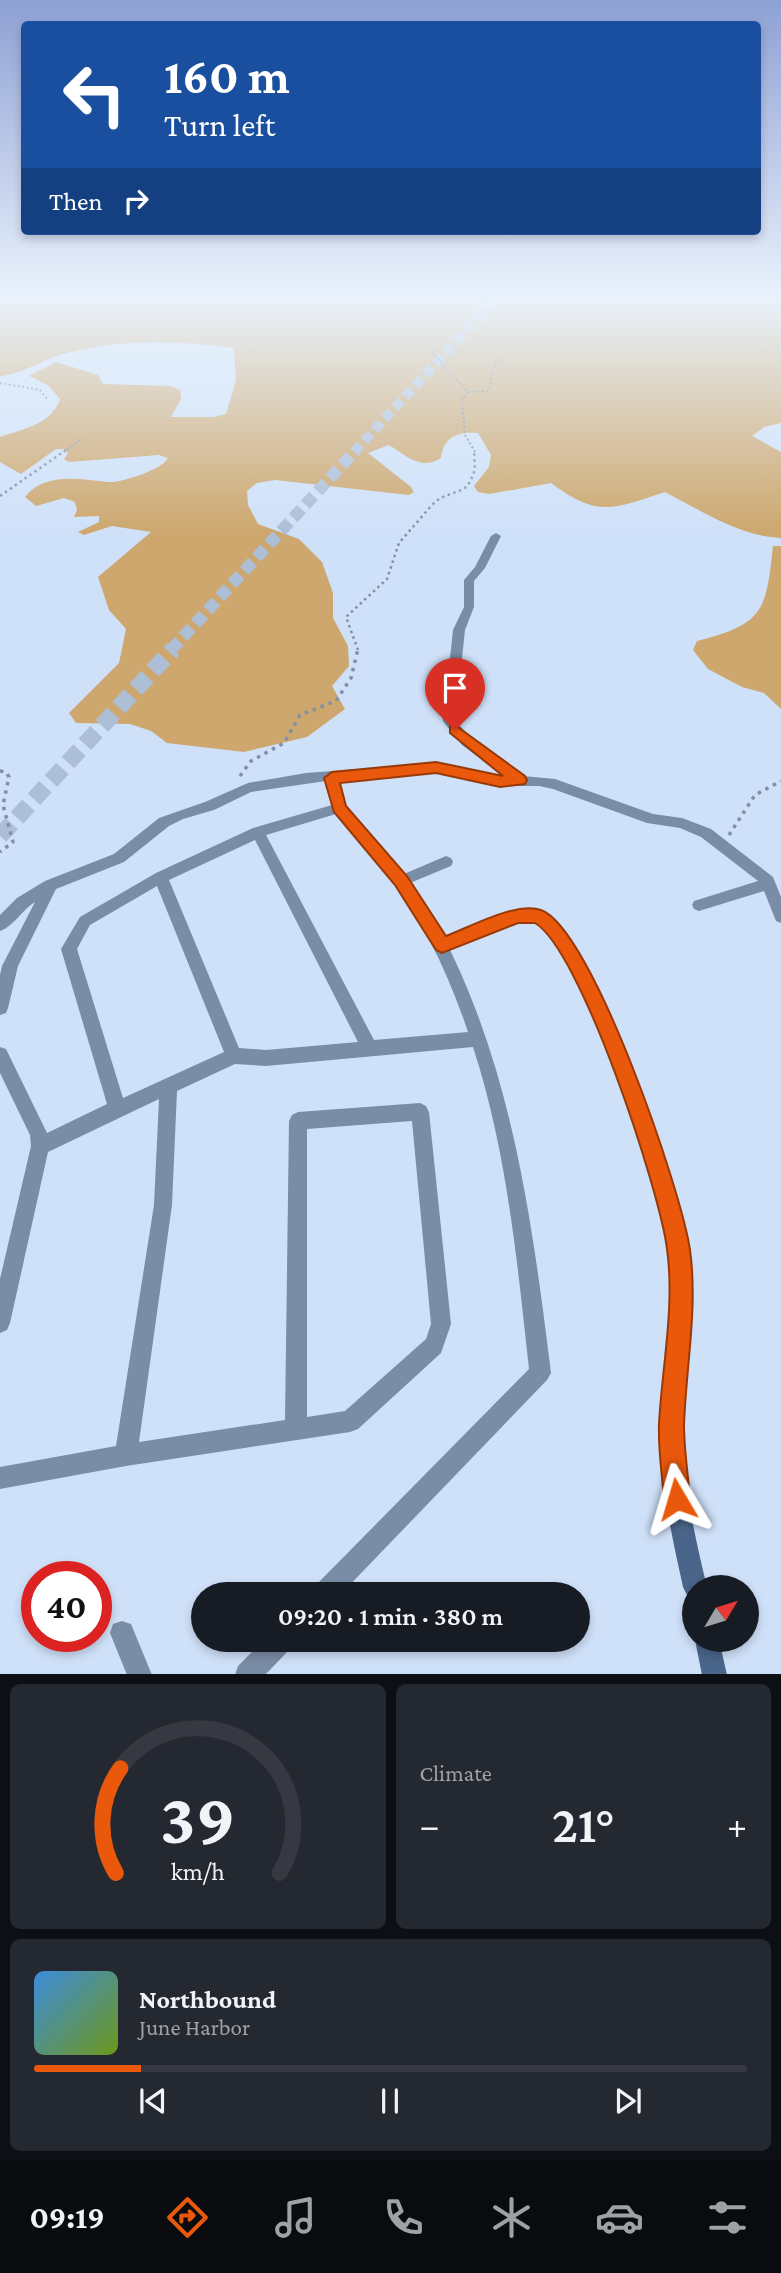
<!DOCTYPE html>
<meta charset="utf-8">
<style>
body{margin:0;font-family:"Crimson Pro",serif;background:#242831;color:#f1f3f6;height:100vh;display:flex;flex-direction:column;font-size:26px;white-space:nowrap}
*{box-sizing:border-box;margin:0}
p{font-size:23px;color:#9ea1a6}
.icon{flex:none;width:38px;height:38px;fill:none;stroke:currentColor;stroke-width:2;stroke-linecap:round;stroke-linejoin:round}
.map{position:relative;height:1674px;overflow:hidden}
.drawer{display:flex;flex-direction:column;gap:10px;padding:10px;background:#0d0f14;flex:1}
.drawer>*{flex:none}
.banner{position:absolute;left:21px;top:21px;width:740px;height:214px;border-radius:7px;box-shadow:0 4px 10px #0003;background:#1a4fa0;color:#fff;overflow:hidden}
.needle{width:46px;rotate:52deg}
.controls{position:absolute;left:682px;top:1575px;display:grid;gap:14px}
.controls a{display:grid;place-items:center;width:77px;height:77px;border-radius:50%;background:#171b24;box-shadow:0 4px 10px #0003;font-size:35px}
.speed{position:absolute;left:21px;top:1561px;display:flex;gap:14px;font-size:35px;font-weight:700;text-align:center}
.speed>*{display:grid;place-content:center;width:91px;height:91px;border-radius:50%;background:#171b24;box-shadow:0 4px 10px #0003;line-height:1}
.speed .limit{border:10px solid #d22;background:#fff;color:#111}
.pin{position:absolute;display:grid;place-items:center;width:60px;height:60px;color:#fff;margin:-72px -30px;border-radius:50% 50% 50% 0;rotate:-45deg;box-shadow:0 0 7px #0007}
.pin .icon{rotate:45deg}
.me{position:absolute;width:77px;margin:-38px;rotate:353deg;stroke-linejoin:round;filter:drop-shadow(0 0 5px #0008)}
.turn{display:flex;align-items:center;gap:24px;height:147px;padding:0 28px;font-size:32px}
.turn .icon{width:91px;height:91px;stroke-width:2.5}
.turn b{display:block;font-size:49px;line-height:60px}
.then{display:flex;align-items:center;height:66px;padding:0 28px;background:#0003;gap:14px;font-size:26px}
.big{font-size:52px;font-weight:600;line-height:1.1}
.drawer .widget{flex:1;display:flex;flex-direction:column;justify-content:center;gap:10px;min-width:0;padding:0 24px;border-radius:10px;background:#242831}
.drawer .dial{align-items:center;gap:0}
.dial svg{height:182px;overflow:visible;fill:none;stroke:#363941;stroke-width:7;stroke-linecap:round;text-anchor:middle}
.dial text{fill:#f1f3f6;stroke:none}
.song{display:flex;align-items:center;gap:21px}
.cover{width:84px;height:84px;border-radius:10px;background:linear-gradient(135deg,hsl(210 70% 55%),hsl(80 70% 35%))}
.played{height:7px;border-radius:4px;background:linear-gradient(90deg,#ea580c 15%,#363941 15%)}
.keys{display:flex;justify-content:space-around;direction:ltr}
.heat{display:flex;justify-content:space-between;align-items:center;font-size:38px;direction:ltr}
.drawer .tiles{flex:1;display:grid;gap:10px;grid-template-columns:1fr 1fr}
.widget:last-child{grid-column:span 2}
.trip{position:absolute;left:191px;top:1582px;width:399px;height:70px;border-radius:35px;background:#171b24;box-shadow:0 4px 10px #0003;font-weight:600;line-height:70px;text-align:center}
.tabs{display:flex;height:112px;justify-content:space-around;align-items:center;background:#090b0e;color:#9ea1a6}
.tabs .icon{width:49px;height:49px}
.tabs .current{color:#ea580c}
.tabs b{font-size:32px;color:#f1f3f6}
.map>svg:first-child{display:block}
.forest{fill:#cda76e}
.lines{fill:none;stroke-linecap:round;stroke-linejoin:round}
.primary-tunnel-far2{stroke:#adbfd7;stroke-width:10;stroke-dasharray:10 5;stroke-linecap:butt}
.primary-tunnel-far1{stroke:#adbfd7;stroke-width:12;stroke-dasharray:12 6;stroke-linecap:butt}
.primary-tunnel{stroke:#adbfd7;stroke-width:17;stroke-dasharray:17 8;stroke-linecap:butt}
.path-far2{stroke:#7f90a8;stroke-width:2;stroke-dasharray:2 2.5;stroke-linecap:butt}
.path-far1{stroke:#7f90a8;stroke-width:2.5;stroke-dasharray:2.5 3.5;stroke-linecap:butt}
.path{stroke:#7f90a8;stroke-width:3.5;stroke-dasharray:3.5 5;stroke-linecap:butt}
.street{fill:#7a8da6;fill-rule:evenodd}
.secondary{fill:#4a658a;fill-rule:evenodd}
.route{fill:#ea580c;stroke:#983908;stroke-width:2}
</style>
<div class="map">
<svg width="781" height="1675" viewBox="0 0 781 1675">
<rect width="100%" height="100%" fill="#cfe1f9"/>
<path class="forest" d="M0 298H781V423L764 427 752 436 781 452V538C739 536 702 511 665 492 613 509 598 518 551 483L489 494 478 492 474 486 489 467 491 455 478 433C458 431 443 437 441 458 421 471 407 456 389 445L368 453 411 487 414 492 409 495 275 480 257 483 247 491 248 505 258 524 299 539 322 562 333 593V618L348 646 349 666 332 686 345 709 307 737 244 752 167 743 151 731 130 724 76 723 69 713 119 663 126 629 109 610 98 577 151 532 112 526 84 535 78 532 99 522V516L74 517 77 510 75 502 64 498 36 506 25 497C45 472 80 479 108 482 122 483 163 469 168 458L159 455 69 462 64 459 68 453 64 449H56L21 474 0 462V437C23 429 52 424 60 399L48 385 29 376 56 362 98 375 103 384 170 386 180 390 181 399 171 417H213L226 414 236 380 234 348C179 340 120 339 66 353 43 359 24 374 0 376Z
M773 546H781V709L764 693 742 687 708 669 693 650 697 641C764 624 766 611 773 546Z"/>
<g class="lines">
<path class="primary-tunnel-far2" d="M354 452 496 298"/>
<path class="primary-tunnel-far1" d="M171 650 356 450"/>
<path class="primary-tunnel" d="M0 836 173 649"/>
<path class="path-far2" d="M432 352 468 392 462 399 465 435 475 452
M0 383 40 390 48 400
M468 392 488 391 498 354
M64 452 82 438"/>
<path class="path-far1" d="M0 496 66 450
M358 650 346 617 387 579 399 543 432 505 440 498 464 489 470 482 475 470 474 450"/>
<path class="path" d="M0 771 6 772 9 777 3 805 13 842 0 852
M240 776 251 761 284 743 300 715 336 701 351 678 358 649
M729 835 755 795 781 781"/>
<path class="street" d="M496 533 501 536 485 568 474 581V607L465 630 460 677 452 700 455 720 472 739 523 776 555 779 653 814 682 818 711 829 773 877 781 897V923L776 921 764 891 699 911 694 909 692 905 694 901 758 881 701 837 680 828 647 823 553 789 539 786H500L436 773 339 780 345 806 404 874 446 856 451 858 453 862 451 866 410 883C420 898 431 913 439 928 512 1066 532 1220 551 1373L547 1380 341 1594H313L316 1585 529 1369C517 1261 507 1151 473 1047L266 1066 235 1064 177 1091 172 1205 139 1442 285 1420 289 1121 292 1115 298 1112 420 1103 426 1106 429 1112 451 1324 441 1353 358 1429 350 1432 126 1466 0 1489V1467L116 1446 154 1205 159 1099 48 1152 10 1323 7 1330 0 1333V1279L31 1146 30 1135 0 1073V1047L6 1049 47 1133 107 1104 61 949 80 917 156 873 253 828 332 805 326 781 251 792 214 810 183 819 169 826 124 862 56 889 18 966 8 1008 6 1013 0 1015V975L2 966 35 902C22 910 14 926 0 931V915L17 898 45 881 114 854 159 818 205 802 248 783 306 773 436 763 504 776 462 745 443 721 440 700 448 677 453 630 464 607V580L475 567 491 536ZM336 814C353 833 371 851 386 870 422 918 449 975 468 1032L374 1040 266 835ZM255 840 358 1042 266 1050 239 1048 169 880ZM157 886 224 1052 123 1098 77 949 90 925ZM412 1121 431 1324 426 1339 345 1411 307 1417V1129Z
M122 1621 131 1624 152 1675H127L110 1633 113 1624Z
M264 1640H293L290 1649 265 1675H235L238 1666Z"/>
<path class="secondary" d="M528 908C542 909 554 917 563 929 588 962 604 1004 620 1042 647 1107 677 1180 688 1249 698 1306 684 1367 683 1424 682 1480 694 1533 707 1587H695V1599L687 1595 683 1587C673 1541 662 1494 661 1446 660 1382 674 1319 670 1256 667 1223 655 1189 645 1158 621 1084 597 1004 552 939 548 932 540 927 533 921L504 925 442 952 437 950 434 945 437 940 498 915Z
M695 1640H719L727 1675H702Z"/>
</g>
<linearGradient id="sky" x2="0" y2="1"><stop stop-color="#8ea0d4"/><stop offset="0.56" stop-color="#e9f2fc"/><stop offset="1" stop-color="#e9f2fc" stop-opacity="0"/></linearGradient>
<rect width="781" height="532" fill="url(#sky)"/>
<path class="route" d="M455 725 525 776 527 780 525 784 500 787 436 773 340 783 346 806 407 876 446 936C470 927 517 901 541 910 592 928 682 1192 690 1250 698 1307 686 1367 684 1425 684 1449 688 1474 690 1499L686 1508 677 1511 668 1508 664 1499C662 1474 658 1449 659 1424 662 1367 675 1306 667 1249 660 1191 581 950 535 923H518L442 953 436 950 395 885 334 812 324 778 332 772 436 762 503 776 450 733V726Z"/>
</svg>
<div class="controls">
<a><svg class="needle" viewBox="-14 -14 28 28"><path d="M0-13l5 13h-10z" fill="#e53935"/><path d="M0 13l5-13h-10z" fill="#9ea1a6"/></svg></a>
</div>
<div class="speed"><div class="limit">40</div></div>
<div class="pin" style="left:455px;top:730px;background:#d93025"><svg class="icon" aria-label="arrive" viewBox="0 0 24 24"><path d="M6 21V4h12l-3 4 3 4H6"/></svg></div>
<svg class="me" style="left:677px;top:1499px" viewBox="-20 -20 40 40"><path d="M0-17L14 15 0 8-14 15z" fill="#ea580c" stroke="#fff" stroke-width="4"/></svg>
<div class="trip">09:20 · 1 min · 380 m</div>
<div class="banner">
<div class="turn"><svg class="icon" aria-label="left" viewBox="0 0 24 24"><path d="M17 20v-9H6M10 6l-5 5 5 5"/></svg><div><b>160 m</b>Turn left</div></div>
<div class="then">Then<svg class="icon" aria-label="right" viewBox="0 0 24 24"><path d="M7 20v-9h11M14 6l5 5-5 5"/></svg></div>
</div>
</div>
<section class="drawer">
<div class="tiles">
<div class="widget dial"><svg viewBox="0 0 100 80">
<path d="M14 69A42 42 0 1 1 86 69"/>
<path d="M14 69A42 42 0 0 1 16 23" stroke="#ea580c"/>
<text x="50" y="56" font-size="32" font-weight="700">39</text>
<text x="50" y="72" font-size="11">km/h</text>
</svg></div>
<div class="widget"><p>Climate</p>
<div class="heat"><a>−</a><b class="big">21°</b><a>+</a></div>
</div>
<div class="widget">
<div class="song"><i class="cover"></i><div><b>Northbound</b><p>June Harbor</p></div></div>
<div class="played"></div>
<div class="keys"><svg class="icon" aria-label="previous" viewBox="0 0 24 24"><path d="M18 5L8 12l10 7zM5 5v14"/></svg><svg class="icon" aria-label="pause" viewBox="0 0 24 24"><path d="M8 5v14M16 5v14"/></svg><svg class="icon" aria-label="next" viewBox="0 0 24 24"><path d="M6 5l10 7-10 7zM19 5v14"/></svg></div>
</div>
</div>
</section>
<nav class="tabs">
<b>09:19</b>
<svg class="icon current" aria-label="directions" viewBox="0 0 24 24"><path d="M12 3l9 9-9 9-9-9zM9 14v-3h6M13 9l2 2-2 2"/></svg>
<svg class="icon" aria-label="music" viewBox="0 0 24 24"><path d="M9 18V5l10-2v13"/><circle cx="6" cy="18" r="3"/><circle cx="16" cy="16" r="3"/></svg>
<svg class="icon" aria-label="phone" viewBox="0 0 24 24"><path d="M5 4h4l2 5-3 2q2 4 5 5l2-3 5 2v4C11 20 4 13 5 4z"/></svg>
<svg class="icon" aria-label="climate" viewBox="0 0 24 24"><path d="M12 3v18M4 7l16 10M4 17L20 7"/></svg>
<svg class="icon" aria-label="car" viewBox="0 0 24 24"><path d="M5 17H2v-5l4-1 3-4h7l3 4 3 1v5h-3M9 17h6M6 11h13"/><circle cx="7" cy="17" r="2"/><circle cx="17" cy="17" r="2"/></svg>
<svg class="icon" aria-label="filters" viewBox="0 0 24 24"><path d="M4 7h16M4 17h16"/><circle cx="9" cy="7" r="2"/><circle cx="15" cy="17" r="2"/></svg>
</nav>
